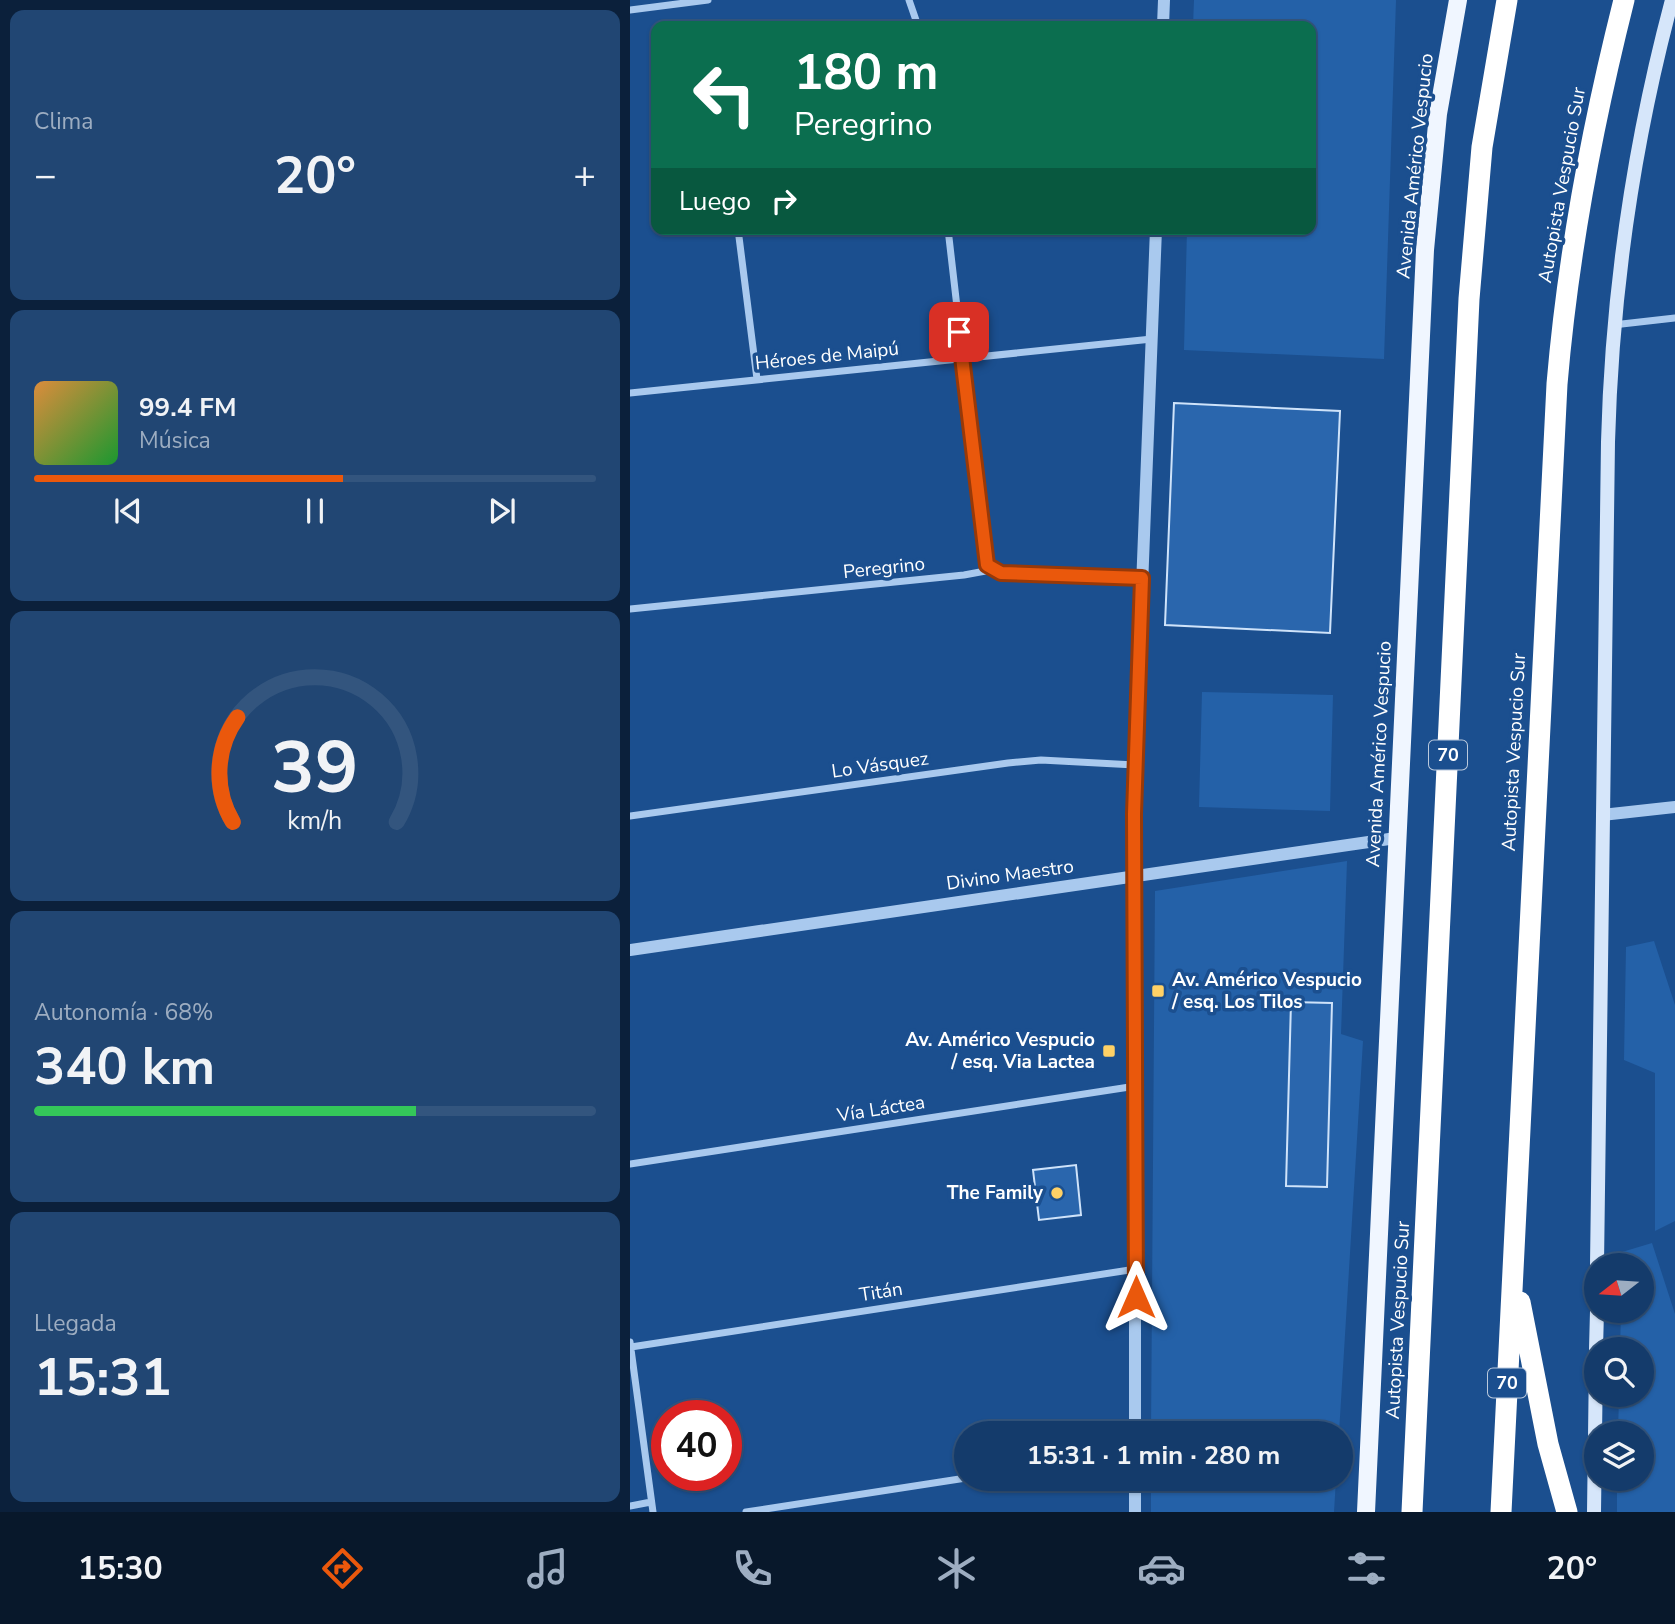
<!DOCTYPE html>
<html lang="es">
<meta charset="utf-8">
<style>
body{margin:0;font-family:"Nunito Sans",sans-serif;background:#214673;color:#f1f3f6;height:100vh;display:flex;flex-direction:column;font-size:26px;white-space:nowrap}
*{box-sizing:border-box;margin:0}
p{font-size:23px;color:#9dadc1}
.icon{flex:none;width:38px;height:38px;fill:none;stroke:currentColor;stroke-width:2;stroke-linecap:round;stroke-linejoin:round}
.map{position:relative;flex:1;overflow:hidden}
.side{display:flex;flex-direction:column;gap:10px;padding:10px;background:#0b203b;width:630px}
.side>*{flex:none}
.top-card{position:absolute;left:21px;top:21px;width:665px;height:214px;border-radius:14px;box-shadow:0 2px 5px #0004,0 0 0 2px #33557e;background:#0b6e4f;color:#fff;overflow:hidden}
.needle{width:46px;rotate:253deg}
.fabs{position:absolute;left:954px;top:1253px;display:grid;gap:14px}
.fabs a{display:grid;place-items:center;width:70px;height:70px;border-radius:50%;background:#143b6b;box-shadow:0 2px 5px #0004,0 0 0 2px #33557e;font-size:35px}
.speed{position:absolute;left:21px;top:1400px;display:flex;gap:14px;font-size:35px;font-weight:700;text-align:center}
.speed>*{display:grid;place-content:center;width:91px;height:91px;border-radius:50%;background:#143b6b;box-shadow:0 2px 5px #0004,0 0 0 2px #33557e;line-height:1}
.speed .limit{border:10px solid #d22;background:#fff;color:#111}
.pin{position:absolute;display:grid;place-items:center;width:60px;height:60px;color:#fff;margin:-30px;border-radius:14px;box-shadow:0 4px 10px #0006}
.me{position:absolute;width:77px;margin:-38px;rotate:0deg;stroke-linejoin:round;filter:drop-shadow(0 0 5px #0008)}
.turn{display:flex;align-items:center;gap:24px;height:147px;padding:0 28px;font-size:32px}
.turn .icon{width:91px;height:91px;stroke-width:2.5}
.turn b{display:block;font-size:49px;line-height:60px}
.then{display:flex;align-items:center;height:66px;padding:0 28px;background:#0003;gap:14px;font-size:26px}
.big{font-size:52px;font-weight:700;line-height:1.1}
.side .card{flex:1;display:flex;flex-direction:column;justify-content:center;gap:10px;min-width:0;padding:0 24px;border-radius:14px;background:#214673}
.side .dial{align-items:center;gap:0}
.dial svg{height:182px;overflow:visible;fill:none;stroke:#33557e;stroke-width:7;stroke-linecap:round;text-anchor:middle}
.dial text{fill:#f1f3f6;stroke:none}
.song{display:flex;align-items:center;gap:21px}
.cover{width:84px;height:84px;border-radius:10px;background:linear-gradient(135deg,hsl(30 70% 55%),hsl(130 70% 35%))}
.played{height:7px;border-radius:4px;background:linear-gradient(90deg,#ea580c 55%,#33557e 55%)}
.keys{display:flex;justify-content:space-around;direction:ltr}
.heat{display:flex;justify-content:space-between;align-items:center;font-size:38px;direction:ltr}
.charge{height:10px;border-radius:5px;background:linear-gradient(90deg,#34c759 68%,#33557e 0)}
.trip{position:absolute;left:324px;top:1421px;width:399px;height:70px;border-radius:35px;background:#143b6b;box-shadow:0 2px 5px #0004,0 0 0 2px #33557e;font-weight:700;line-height:70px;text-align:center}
.menu{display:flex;height:112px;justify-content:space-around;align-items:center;background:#08182b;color:#9dadc1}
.menu .icon{width:49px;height:49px}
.menu .active{color:#ea580c}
.menu b{font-size:32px;color:#f1f3f6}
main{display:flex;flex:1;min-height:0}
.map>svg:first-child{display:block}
.green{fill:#2461a8}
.building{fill:#2a66ad;stroke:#cfe3fa;stroke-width:2}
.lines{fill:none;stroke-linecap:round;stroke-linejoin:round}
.minor{stroke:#a9c9ee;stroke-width:7}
.tertiary{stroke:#a9c9ee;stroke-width:12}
.secondary{stroke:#d6e6fa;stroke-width:14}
.primary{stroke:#f0f6ff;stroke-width:18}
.motorway{stroke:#fff;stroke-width:21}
.route-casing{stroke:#983908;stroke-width:18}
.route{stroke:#ea580c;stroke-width:12}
.poi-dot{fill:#ffd166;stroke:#1b4f8f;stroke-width:2.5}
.labels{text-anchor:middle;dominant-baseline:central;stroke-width:7;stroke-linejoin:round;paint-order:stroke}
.shield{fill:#1b4f8f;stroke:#bbcadd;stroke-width:2}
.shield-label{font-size:18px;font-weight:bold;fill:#fff}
.street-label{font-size:19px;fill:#fff;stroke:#1b4f8f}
.poi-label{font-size:19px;font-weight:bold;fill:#fff;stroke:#1b4f8f;text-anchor:end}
</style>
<main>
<section class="side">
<div class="card"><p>Clima</p>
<div class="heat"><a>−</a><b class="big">20°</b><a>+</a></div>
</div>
<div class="card">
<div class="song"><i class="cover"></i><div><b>99.4 FM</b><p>Música</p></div></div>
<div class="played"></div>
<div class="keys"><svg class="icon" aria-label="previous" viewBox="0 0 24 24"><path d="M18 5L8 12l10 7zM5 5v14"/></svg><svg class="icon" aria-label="pause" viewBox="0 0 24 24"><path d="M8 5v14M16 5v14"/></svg><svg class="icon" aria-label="next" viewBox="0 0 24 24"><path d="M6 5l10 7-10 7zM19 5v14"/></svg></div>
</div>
<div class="card dial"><svg viewBox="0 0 100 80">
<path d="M14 69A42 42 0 1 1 86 69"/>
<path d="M14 69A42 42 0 0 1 16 23" stroke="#ea580c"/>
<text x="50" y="56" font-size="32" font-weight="700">39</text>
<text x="50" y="72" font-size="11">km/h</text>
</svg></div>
<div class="card"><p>Autonomía · 68%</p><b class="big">340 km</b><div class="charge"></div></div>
<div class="card"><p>Llegada</p><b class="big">15:31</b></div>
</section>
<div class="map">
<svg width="1045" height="1512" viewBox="0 0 1045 1512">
<rect width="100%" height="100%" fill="#1b4f8f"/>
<path class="green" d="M564 0H766L754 359 554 350 557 229H681V26H563Z
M572 692 703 695 700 811 569 807Z
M717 861 711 1034 733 1041 709 1433H521L525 891Z
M1024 941 1045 1005V1221L1025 1231V1073L994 1060 996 947Z
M1022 1243 1045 1314V1512H987V1479H1012V1433H988L989 1395H1012V1349H990L991 1311H1012V1265H992V1252Z
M521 1479H706L704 1512H521Z"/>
<path class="building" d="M544 403 710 411 700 633 535 625Z
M661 1002 702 1003 697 1187 656 1186Z
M446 1165 451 1215 409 1220 403 1170Z"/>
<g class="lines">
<path class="minor" d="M279 0 288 26
M0 10 78 0
M108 229 127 379
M318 229 356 559 361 570
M983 325 1045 318
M0 393 522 339
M0 609 334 575 361 570 371 573 512 578
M0 816 378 763 411 760 505 765
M0 1164 506 1086
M0 1342 23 1512
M1 1347 506 1269
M0 1506 21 1502
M116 1512 336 1478"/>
<path class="tertiary" d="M533 26 534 0
M972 815 1045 807
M0 950 766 838
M505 1433V765L526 229
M505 1512V1479"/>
<path class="secondary" d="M967 1265 978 442C982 292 1003 146 1042 0
M966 1349 967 1311
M964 1512 966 1360"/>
<path class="primary" d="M736 1512 795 250 808 114 828 0"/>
<path class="motorway" d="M890 1302 918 1444 937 1512
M782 1512 839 299 852 147 877 0
M871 1512 927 384C938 254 962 127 994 0"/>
</g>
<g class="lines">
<defs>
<path id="route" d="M329 332 357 565 371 573 512 578 504 814 506 1297"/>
</defs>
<use href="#route" class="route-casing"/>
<use href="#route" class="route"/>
</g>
<g class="poi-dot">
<rect x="521" y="984" width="14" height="14" rx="3.5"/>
<rect x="472" y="1044" width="14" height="14" rx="3.5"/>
<circle cx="427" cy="1193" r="7"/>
</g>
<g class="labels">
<g class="shield">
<rect x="799" y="740.5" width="38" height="29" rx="5"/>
<rect x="858" y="1368.5" width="38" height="29" rx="5"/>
</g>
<g class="shield-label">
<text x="818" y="755">70</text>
<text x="877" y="1383">70</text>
</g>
<g class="street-label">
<text transform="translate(785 166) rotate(-84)">Avenida Américo Vespucio</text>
<text transform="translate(932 185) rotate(-80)">Autopista Vespucio Sur</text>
<text transform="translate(197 356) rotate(-6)">Héroes de Maipú</text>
<text transform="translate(254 568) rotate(-6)">Peregrino</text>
<text transform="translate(884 752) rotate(-87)">Autopista Vespucio Sur</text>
<text transform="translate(749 754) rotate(-87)">Avenida Américo Vespucio</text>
<text transform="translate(250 765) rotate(-8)">Lo Vásquez</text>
<text transform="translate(380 875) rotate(-8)">Divino Maestro</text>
<text transform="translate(251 1109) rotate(-9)">Vía Láctea</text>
<text transform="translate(251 1292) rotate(-9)">Titán</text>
<text transform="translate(768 1320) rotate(-87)">Autopista Vespucio Sur</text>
</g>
<g class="poi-label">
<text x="542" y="980" text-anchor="start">Av. Américo Vespucio<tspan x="542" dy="22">/ esq. Los Tilos</tspan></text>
<text x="465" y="1040">Av. Américo Vespucio<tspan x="465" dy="22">/ esq. Via Lactea</tspan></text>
<text x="413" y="1193">The Family</text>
</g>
</g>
</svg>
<div class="fabs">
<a><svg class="needle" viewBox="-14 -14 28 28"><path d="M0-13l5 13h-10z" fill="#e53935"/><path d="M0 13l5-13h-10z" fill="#9dadc1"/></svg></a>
<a><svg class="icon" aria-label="search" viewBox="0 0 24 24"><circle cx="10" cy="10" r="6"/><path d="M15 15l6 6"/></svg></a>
<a><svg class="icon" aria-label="layers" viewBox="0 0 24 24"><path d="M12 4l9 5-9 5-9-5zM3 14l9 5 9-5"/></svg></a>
</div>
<div class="speed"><div class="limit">40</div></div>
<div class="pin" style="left:329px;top:332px;background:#d93025"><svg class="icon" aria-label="arrive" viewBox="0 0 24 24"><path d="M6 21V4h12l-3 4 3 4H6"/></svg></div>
<svg class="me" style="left:506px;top:1297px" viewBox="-20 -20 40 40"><path d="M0-17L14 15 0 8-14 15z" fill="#ea580c" stroke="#fff" stroke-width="4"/></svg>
<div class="trip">15:31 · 1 min · 280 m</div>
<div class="top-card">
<div class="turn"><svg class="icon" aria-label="left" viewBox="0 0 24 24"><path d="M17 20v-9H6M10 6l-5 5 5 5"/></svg><div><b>180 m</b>Peregrino</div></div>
<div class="then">Luego<svg class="icon" aria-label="right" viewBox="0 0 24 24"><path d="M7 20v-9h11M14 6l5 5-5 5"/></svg></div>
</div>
</div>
</main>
<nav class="menu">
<b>15:30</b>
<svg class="icon active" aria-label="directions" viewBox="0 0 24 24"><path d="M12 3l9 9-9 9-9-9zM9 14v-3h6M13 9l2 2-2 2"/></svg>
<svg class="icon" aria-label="music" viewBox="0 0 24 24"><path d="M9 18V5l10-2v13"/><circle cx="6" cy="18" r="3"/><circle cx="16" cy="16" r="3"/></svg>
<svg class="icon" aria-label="phone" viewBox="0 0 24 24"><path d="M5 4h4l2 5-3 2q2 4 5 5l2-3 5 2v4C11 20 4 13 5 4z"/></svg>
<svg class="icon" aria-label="climate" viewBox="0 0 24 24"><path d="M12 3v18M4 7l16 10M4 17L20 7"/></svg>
<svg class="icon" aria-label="car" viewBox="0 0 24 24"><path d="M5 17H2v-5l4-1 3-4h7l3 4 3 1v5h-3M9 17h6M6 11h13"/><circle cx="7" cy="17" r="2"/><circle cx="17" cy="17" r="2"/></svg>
<svg class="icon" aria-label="filters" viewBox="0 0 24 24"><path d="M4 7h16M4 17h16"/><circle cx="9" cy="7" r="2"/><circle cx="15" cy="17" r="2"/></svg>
<b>20°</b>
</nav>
